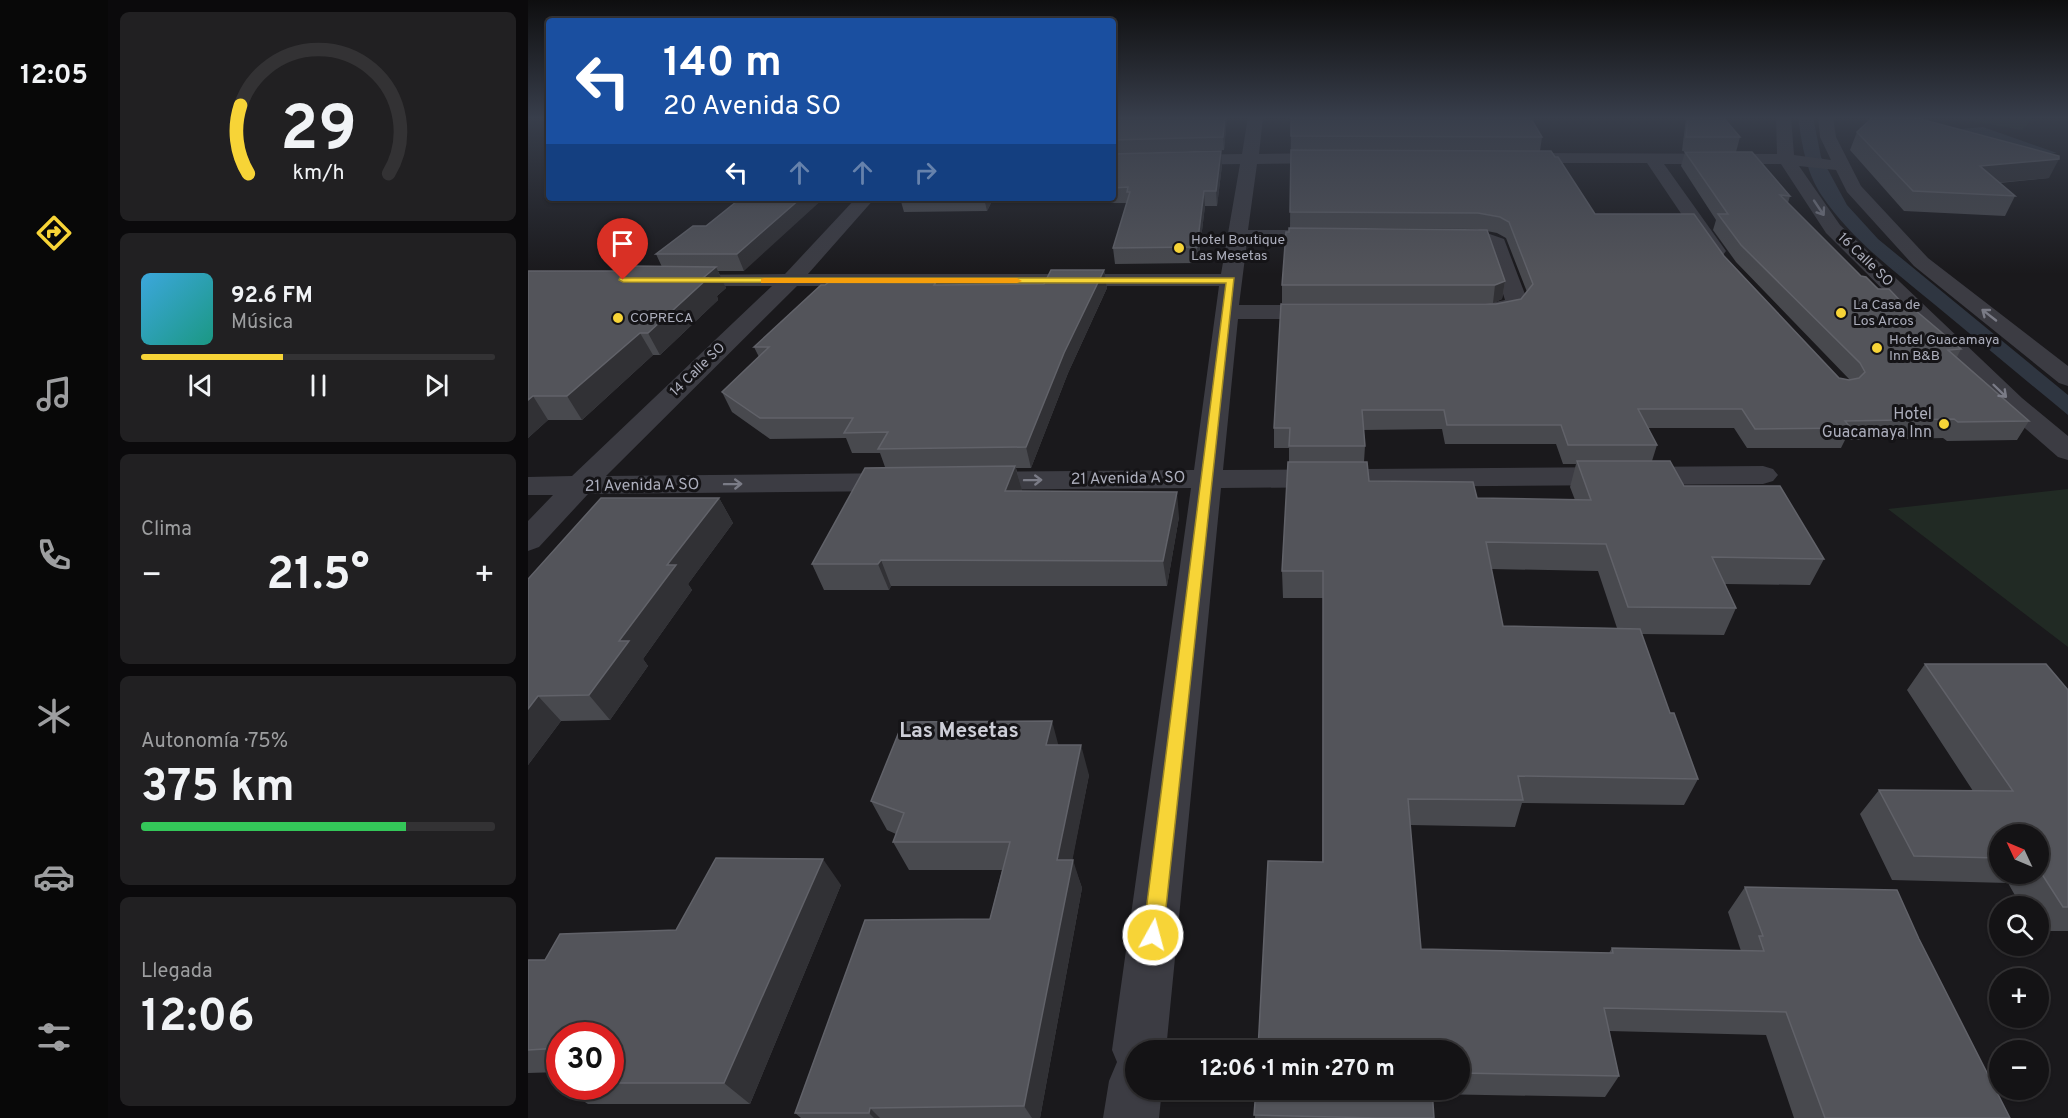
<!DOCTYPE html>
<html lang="es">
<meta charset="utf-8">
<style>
body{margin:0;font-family:Overpass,sans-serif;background:#212022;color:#f1f3f6;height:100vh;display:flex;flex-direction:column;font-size:22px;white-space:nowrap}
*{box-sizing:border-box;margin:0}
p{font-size:20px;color:#9d9ea0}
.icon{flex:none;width:33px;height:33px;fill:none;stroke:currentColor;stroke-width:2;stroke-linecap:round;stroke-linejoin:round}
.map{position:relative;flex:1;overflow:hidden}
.details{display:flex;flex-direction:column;gap:12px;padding:12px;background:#0b0a0c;width:420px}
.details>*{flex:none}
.guide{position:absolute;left:18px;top:18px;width:570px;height:183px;border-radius:6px;box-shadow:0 2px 4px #0004,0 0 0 2px #333234;background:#1a4fa0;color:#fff;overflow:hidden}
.needle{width:39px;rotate:314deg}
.buttons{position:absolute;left:1461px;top:824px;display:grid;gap:12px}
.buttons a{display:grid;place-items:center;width:60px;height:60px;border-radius:50%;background:#141315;box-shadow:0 2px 4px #0004,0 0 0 2px #333234;font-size:30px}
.speed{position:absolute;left:18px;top:1022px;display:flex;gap:12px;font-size:30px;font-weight:700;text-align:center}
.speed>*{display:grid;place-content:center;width:78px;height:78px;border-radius:50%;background:#141315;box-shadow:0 2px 4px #0004,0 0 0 2px #333234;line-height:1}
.speed .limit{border:9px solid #d22;background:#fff;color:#111}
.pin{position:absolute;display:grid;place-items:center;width:51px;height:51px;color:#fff;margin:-62px -26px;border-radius:50% 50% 50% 0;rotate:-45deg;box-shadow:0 0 6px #0007}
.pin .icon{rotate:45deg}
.me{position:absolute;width:66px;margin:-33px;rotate:7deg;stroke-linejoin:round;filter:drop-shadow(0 0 4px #0008)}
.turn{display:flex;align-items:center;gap:21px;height:126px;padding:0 18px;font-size:27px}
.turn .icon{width:78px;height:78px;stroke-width:2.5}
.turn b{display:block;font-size:42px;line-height:51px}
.lanes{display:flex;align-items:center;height:57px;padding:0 18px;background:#0003;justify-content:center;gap:30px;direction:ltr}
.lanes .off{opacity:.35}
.big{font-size:45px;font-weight:700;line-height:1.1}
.details .card{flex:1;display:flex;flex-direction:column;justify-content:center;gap:9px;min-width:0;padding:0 21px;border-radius:9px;background:#212022}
.details .dial{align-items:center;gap:0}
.dial svg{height:156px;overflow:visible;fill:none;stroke:#333234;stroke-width:7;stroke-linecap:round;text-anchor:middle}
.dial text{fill:#f1f3f6;stroke:none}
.song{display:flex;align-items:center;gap:18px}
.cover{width:72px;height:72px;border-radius:9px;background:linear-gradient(135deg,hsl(200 70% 55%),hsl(170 70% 35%))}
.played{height:6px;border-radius:3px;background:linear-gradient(90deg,#f7d437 40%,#333234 40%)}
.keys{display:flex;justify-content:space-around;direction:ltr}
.heat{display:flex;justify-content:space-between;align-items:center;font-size:33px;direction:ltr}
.charge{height:9px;border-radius:4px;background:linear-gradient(90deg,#34c759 75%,#333234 0)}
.trip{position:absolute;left:597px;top:1040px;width:345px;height:60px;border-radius:30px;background:#141315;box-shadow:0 2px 4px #0004,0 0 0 2px #333234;font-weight:700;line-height:60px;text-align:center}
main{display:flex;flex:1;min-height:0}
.tab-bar{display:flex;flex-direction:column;width:108px;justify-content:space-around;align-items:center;background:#080808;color:#9d9ea0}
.tab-bar .icon{width:42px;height:42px}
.tab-bar .active{color:#f7d437}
.tab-bar b{font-size:27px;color:#f1f3f6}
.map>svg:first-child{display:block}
.green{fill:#212a24}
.water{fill:#2f3641}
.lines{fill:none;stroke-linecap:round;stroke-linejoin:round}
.minor{fill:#3c3c43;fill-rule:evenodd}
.wall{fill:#48494e;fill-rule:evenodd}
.shaded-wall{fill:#313135}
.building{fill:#53545a;stroke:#616269;stroke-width:1.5}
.oneway{stroke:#7a7b86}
.route{fill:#f7d437;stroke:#a18a24;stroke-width:1.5}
.slow{fill:#f59e0b}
.poi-dot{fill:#f7d437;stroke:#151417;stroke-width:2}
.labels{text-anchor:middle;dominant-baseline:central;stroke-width:6;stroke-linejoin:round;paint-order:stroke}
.far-poi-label{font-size:14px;fill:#acaebc;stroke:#151417;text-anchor:start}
.far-street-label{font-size:14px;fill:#acaebc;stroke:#151417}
.poi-label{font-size:16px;fill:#acaebc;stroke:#151417;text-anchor:end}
.street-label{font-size:16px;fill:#acaebc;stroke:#151417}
.near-neighbourhood-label{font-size:21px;font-weight:bold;fill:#cdced7;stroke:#151417}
</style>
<main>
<nav class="tab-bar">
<b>12:05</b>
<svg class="icon active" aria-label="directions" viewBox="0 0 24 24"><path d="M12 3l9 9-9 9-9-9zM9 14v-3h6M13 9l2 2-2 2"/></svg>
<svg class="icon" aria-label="music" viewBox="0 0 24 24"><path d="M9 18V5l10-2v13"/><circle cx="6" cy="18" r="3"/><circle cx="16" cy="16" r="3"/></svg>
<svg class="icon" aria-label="phone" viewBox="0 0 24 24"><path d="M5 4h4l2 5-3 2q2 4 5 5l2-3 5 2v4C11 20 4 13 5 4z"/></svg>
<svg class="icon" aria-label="climate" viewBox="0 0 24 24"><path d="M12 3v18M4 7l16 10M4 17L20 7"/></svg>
<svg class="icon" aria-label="car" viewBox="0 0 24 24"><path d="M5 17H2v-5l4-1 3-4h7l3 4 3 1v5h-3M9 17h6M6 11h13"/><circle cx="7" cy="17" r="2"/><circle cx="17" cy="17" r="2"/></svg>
<svg class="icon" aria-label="filters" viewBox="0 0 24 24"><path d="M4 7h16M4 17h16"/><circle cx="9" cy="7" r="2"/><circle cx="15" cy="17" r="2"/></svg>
</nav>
<section class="details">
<div class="card dial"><svg viewBox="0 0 100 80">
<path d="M14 69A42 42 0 1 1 86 69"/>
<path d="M14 69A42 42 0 0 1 10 34" stroke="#f7d437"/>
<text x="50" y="56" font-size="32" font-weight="700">29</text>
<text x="50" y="72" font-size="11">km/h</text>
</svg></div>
<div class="card">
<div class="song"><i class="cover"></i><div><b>92.6 FM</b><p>Música</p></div></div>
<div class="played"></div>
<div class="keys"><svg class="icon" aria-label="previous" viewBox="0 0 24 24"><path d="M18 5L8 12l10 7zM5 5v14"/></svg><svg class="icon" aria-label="pause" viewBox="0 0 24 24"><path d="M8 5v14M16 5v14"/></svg><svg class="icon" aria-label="next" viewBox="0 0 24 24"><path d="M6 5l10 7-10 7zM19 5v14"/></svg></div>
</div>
<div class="card"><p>Clima</p>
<div class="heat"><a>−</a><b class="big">21.5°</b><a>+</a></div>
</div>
<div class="card"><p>Autonomía · 75%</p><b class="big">375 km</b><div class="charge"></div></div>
<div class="card"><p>Llegada</p><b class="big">12:06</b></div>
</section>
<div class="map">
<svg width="1540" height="1118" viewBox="0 0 1540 1118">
<rect width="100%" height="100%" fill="#1a191c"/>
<path class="green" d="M1423 117H1507L1494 130Z
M1540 489V647L1360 509Z"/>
<path class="water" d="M1270 117H1285L1293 157 1319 205 1350 239 1540 395V415C1495 378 1451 341 1406 304 1366 271 1323 239 1294 196 1278 172 1274 145 1270 117Z
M1455 127 1529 153 1493 156 1422 130Z"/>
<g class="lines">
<path class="minor" d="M720 117H735L731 154 808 153 816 158 808 163 729 164 720 230H802L809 232 812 236 809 240 802 242H719L711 305H796L804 307 807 312 804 317 796 319H710L695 470 1235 466 1245 469 1250 475 1245 481 1235 484 693 488 638 1050H608V1089H634L631 1118H575L581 1081 589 1062 584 1050 663 488 446 490 435 487 431 481 435 475 446 472 666 470 691 286H269L78 476 373 473 384 476 388 482 384 488 373 491 60 494 11 547 0 551V521L25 495H0V477L44 476 244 286H150L142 285 139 280 142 275 257 274 328 198H347L280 274H693L712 164 585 166V156L714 154Z
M1248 117H1263L1266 155 1303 160 1292 137 1290 117H1305L1308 137 1333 186 1400 258 1540 366V386L1531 383 1386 266 1319 192 1308 170 1271 166 1312 225 1494 398 1540 436V460L1530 457 1476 410 1298 233 1253 164H1136L1198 251 1195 255H1181L1119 163H986L978 158 986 153 1249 154Z
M916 230H950L976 239 1000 302C989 319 961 322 942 317L939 312 942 307 977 300 960 246 950 242 909 240 906 236 909 232Z"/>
</g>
<path class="wall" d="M585 117H699L696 150 585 154Z
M763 117 1014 137 1012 151 1067 214 1196 256 1311 378 1322 380 1208 262 1185 230 1188 220 1153 166 1157 152 1262 196 1260 203 1333 276 1381 310 1433 349 1429 357 1501 421 1489 440 1419 441 1415 438 1317 440 1313 448H1219L1206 428H1120L1129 445 1124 461 1156 486 1296 559 1282 585 1197 584 1208 608 1196 635 1113 634 1142 713 1170 779 1156 805 994 803 987 827 882 825 893 949 1081 953 1084 948 1213 951 1200 912 1217 887 1391 939 1482 1118H1266L1238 1035 1081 1031 1091 1076 1077 1097 904 1094 906 1118H727L728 1089H932V1050L794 862 795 598H755L754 571 761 462V448H746V428L968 304 993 299 999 292 978 238 969 233 959 231 977 281 974 299 965 303H754V285L952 230 948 229 762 228ZM914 429 917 444H1028L1035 464H1048L1042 487 1047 500 949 498 841 481 836 462 837 446 835 430ZM963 569 1070 571 1089 628 975 626Z
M1158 117H1195L1212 137 1208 152 1154 151Z
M1329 132 1521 178 1472 183 1487 196 1477 216 1376 211 1322 150Z
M585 154 694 165 689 206H677L670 263 587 264 585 248 599 203H463L459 211 376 212 372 198H585Z
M213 198 216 271H190L198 288 189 296 190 300 132 355H125L54 420H20L0 438V271H96L134 267 128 254 178 226Z
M576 270 579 288 540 373 503 468H488L494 491 651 517 639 586H363L361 590H296L284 564 357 467 352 453H324L318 438 242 439 204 412 194 392 231 357 226 347 409 285 516 284Z
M191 498 205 523 160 584 164 590 115 659 120 666 82 720 33 721 0 765V579Z
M1397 664 1540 690V931H1510V906H1493L1480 883 1364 880 1332 814 1351 790 1445 791 1379 690ZM1472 834H1510V873H1472Z
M531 745 561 775 544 860 554 888 512 1118H273L267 1113 462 919 474 870H381L365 842 368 834 359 830 343 801Z
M313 885 222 1104H60L27 1083 32 1075V1086H82V1035H32V1072L0 1073V960H17L148 930Z"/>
<path class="shaded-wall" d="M697 117H699L696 150 695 137Z
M693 151 694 165 689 206 688 191Z
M1531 159 1521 178 1443 185 1452 166Z
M676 191 677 206 670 263 669 247Z
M273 198H296L216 271 209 254Z
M456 198H462L463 203 459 211Z
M188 267 198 288 189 296 190 300 132 355 120 333 175 278Z
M576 270 579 288 540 373 503 468 498 447 536 353Z
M977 281 974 299 965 303 967 285Z
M112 333 125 355 54 420 39 396Z
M5 396 20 420 0 438V400Z
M487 466 494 490 484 516 477 491Z
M649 492 651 517 639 586 635 561Z
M191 498 205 523 160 584 164 590 115 659 120 666 82 720 61 695 91 641 139 565Z
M353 560 363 586 361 590 350 564Z
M10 696 33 721 0 765V709Z
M524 721 532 751 518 745Z
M553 745 561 775 539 888 529 860Z
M295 859 313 885 222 1104 196 1083Z
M545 860 554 888 512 1118H504L496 1106Z
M342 1108 352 1118H346L341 1113Z"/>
<path class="building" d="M585 117H697L695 137 585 140Z
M763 117H1002L1014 137 763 136Z
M1160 117H1195L1212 137H1158Z
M1345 117H1385L1531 156V159L1452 166 1487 196 1385 191 1329 132Z
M763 150 1023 151 1027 157H1030L1067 214H1166L1196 256 1311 378 1321 380 1331 378 1337 372 1332 363 1213 245 1190 214H1200L1157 152H1224L1262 196 1252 195 1333 276 1338 277 1350 289H1361L1381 310H1387L1433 349 1420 350 1501 421 1430 422 1426 419 1317 421 1323 428 1227 429 1214 409H1110L1129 445H1040L1033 425H919L916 410H834L837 446H761L762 428H746L753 304H968L993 299 1005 284 981 222 972 217 950 213 762 212Z
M693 151 688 191H676L669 247 585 248 602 192H599L600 187 585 188V154Z
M213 198H273L209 254H128L165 226H178Z
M761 228 959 230 977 281 967 285H754L758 232H761Z
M103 266 188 267 175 278H180L120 333H112L39 396H5L0 400V271H96Z
M523 270H576L536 353 498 447 350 449 360 432 316 433 325 418H232L194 392 241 347H226L293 285H297L301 282H408L406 285 516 284Z
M1049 461H1142L1156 486H1252L1296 559 1184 557 1208 608 1100 607 1078 544 958 542 975 626 1112 629 1142 713H1146L1170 779 990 776 995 800 880 799 893 949 1085 953 1084 948 1236 951 1231 936H1235L1217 887 1369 890 1391 939 1482 1118H1297L1258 1012 1076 1008 1091 1076 932 1073V1050H730L740 861 795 862V571H754L760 462H839L841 481 945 482 949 498 1063 500Z
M487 466 477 491 649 492 635 561 353 560 350 564H284L337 468Z
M73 498H191L139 565H148L91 641H101L61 695 10 696 0 709V579Z
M1397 664H1518L1540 690V907H1535L1510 868V834H1472V858L1386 856 1351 790 1485 791Z
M524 721 518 745H553L529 860H545L496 1106 342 1108 341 1113H267L337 920 462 919 482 842H365L376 813 343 801 375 722Z
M188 858 295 859 196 1083H82V1035H32V1048L0 1050V960H17L32 934 148 930Z
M32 1075V1083H27Z
M728 1089H904L906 1118H850L726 1115Z"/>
<defs><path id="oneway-shaft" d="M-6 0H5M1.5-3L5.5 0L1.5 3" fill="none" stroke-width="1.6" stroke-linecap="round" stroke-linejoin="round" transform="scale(1.5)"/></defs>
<g class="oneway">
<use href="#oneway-shaft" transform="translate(1291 208) rotate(56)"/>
<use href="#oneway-shaft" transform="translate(1461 315) rotate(-142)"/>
<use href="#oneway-shaft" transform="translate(1472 391) rotate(44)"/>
<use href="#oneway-shaft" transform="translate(505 480) rotate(-1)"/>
<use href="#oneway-shaft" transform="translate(205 484) rotate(-1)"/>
</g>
<linearGradient id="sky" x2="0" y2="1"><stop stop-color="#0e0e0f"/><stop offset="0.43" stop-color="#383e4b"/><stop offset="1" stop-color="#383e4b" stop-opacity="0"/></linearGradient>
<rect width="1540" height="274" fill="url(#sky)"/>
<path class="route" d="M92 278H706L635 935 632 942 625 945 618 942 615 935 698 283 95 282 91 280Z"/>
<path class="slow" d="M236 278H489L494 281 489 283H233V279Z"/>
<g class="poi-dot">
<circle cx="651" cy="248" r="6"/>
<circle cx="1313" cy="313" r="6"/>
<circle cx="90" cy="318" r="6"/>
<circle cx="1349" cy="348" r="6"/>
<circle cx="1416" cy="424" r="6"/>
</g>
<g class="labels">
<g class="far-poi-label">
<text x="663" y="240">Hotel Boutique<tspan x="663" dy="16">Las Mesetas</tspan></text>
<text x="1325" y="305">La Casa de<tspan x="1325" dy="16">Los Arcos</tspan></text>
<text x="102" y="318">COPRECA</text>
<text x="1361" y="340">Hotel Guacamaya<tspan x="1361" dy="16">Inn B&amp;B</tspan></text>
</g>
<g class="far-street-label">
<text transform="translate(1337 260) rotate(44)">16 Calle SO</text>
<text transform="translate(170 370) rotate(-44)">14 Calle SO</text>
</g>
<g class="poi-label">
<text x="1404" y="415">Hotel<tspan x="1404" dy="18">Guacamaya Inn</tspan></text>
</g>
<g class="street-label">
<text transform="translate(600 479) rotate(-1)">21 Avenida A SO</text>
<text transform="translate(114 486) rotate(-1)">21 Avenida A SO</text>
</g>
<g class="near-neighbourhood-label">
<text x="431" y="731">Las Mesetas</text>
</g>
</g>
</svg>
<div class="buttons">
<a><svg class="needle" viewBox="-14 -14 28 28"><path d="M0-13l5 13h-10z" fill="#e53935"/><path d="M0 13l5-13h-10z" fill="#9d9ea0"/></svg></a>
<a><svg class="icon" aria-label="search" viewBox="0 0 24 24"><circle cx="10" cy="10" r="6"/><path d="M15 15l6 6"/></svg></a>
<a>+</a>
<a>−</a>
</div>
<div class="speed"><div class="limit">30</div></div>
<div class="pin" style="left:95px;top:280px;background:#d93025"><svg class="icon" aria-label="arrive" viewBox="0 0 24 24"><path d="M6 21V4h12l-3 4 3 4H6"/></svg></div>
<svg class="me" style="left:625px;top:935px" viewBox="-20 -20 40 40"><circle r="17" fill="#f7d437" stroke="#fff" stroke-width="3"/><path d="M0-11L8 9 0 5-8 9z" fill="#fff"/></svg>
<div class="trip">12:06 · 1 min · 270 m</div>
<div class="guide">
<div class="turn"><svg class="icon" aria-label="left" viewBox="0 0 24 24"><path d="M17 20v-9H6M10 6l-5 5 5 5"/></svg><div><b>140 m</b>20 Avenida SO</div></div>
<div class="lanes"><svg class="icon" aria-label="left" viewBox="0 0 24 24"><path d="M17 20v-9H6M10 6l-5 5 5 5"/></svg><svg class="icon off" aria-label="ahead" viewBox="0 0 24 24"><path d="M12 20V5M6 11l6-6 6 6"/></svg><svg class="icon off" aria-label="ahead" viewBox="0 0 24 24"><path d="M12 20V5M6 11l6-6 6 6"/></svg><svg class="icon off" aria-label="right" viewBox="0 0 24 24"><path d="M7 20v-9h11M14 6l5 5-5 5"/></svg></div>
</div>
</div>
</main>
